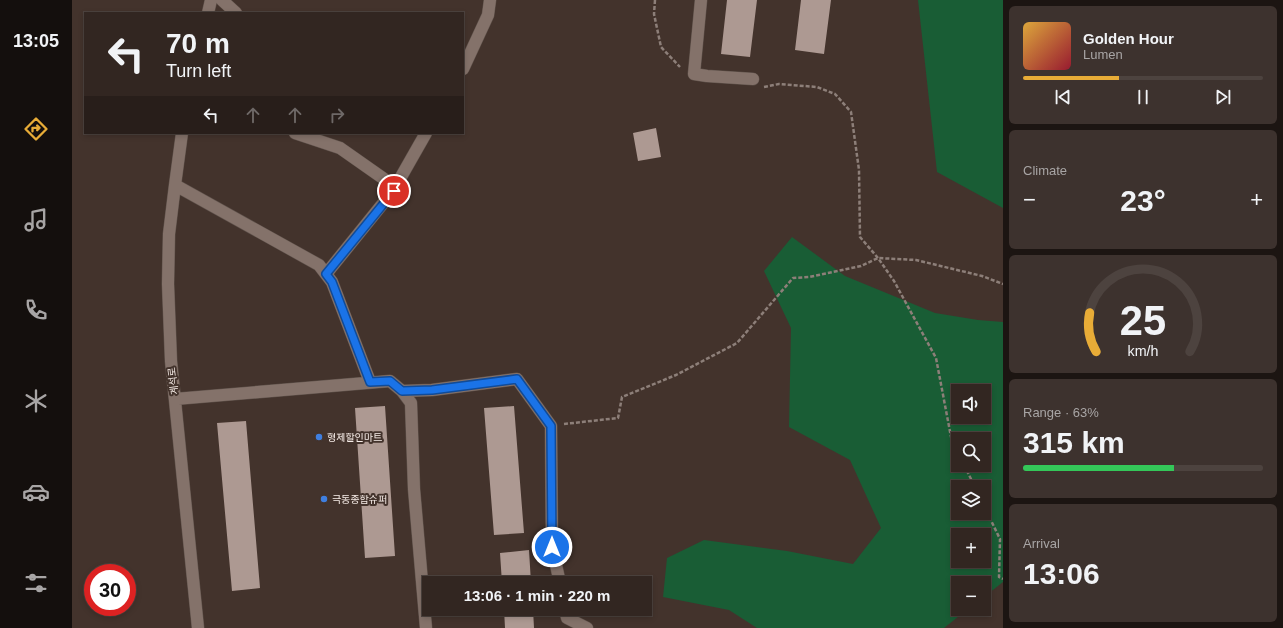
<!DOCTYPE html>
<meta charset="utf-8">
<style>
body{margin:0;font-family:Arial,"Noto Sans KR",sans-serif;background:#3d322e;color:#f1f3f6;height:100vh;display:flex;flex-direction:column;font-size:15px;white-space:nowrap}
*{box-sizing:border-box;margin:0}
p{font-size:13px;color:#a8a5a5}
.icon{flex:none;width:22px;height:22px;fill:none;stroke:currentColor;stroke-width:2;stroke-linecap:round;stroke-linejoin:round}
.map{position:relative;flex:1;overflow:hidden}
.details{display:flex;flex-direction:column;gap:6px;padding:6px;background:#1c1512;width:280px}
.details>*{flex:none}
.guide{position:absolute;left:12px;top:12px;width:380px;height:122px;border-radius:0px;box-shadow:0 2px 6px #0003,0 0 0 1px #4d433f;background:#322621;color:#f1f3f6;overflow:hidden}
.controls{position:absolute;left:879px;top:384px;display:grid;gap:8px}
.controls a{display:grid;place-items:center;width:40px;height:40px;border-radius:0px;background:#322621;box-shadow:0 2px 6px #0003,0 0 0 1px #4d433f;font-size:20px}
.speed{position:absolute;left:12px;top:564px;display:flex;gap:8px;font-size:20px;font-weight:700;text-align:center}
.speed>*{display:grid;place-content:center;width:52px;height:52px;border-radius:50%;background:#322621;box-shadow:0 2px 6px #0003,0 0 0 1px #4d433f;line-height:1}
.speed .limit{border:6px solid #d22;background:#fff;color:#111}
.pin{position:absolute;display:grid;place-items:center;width:34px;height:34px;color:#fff;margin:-17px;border:2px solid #fff;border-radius:50%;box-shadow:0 1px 4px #0007}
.me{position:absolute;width:44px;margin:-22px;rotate:0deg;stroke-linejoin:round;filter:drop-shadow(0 0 3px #0008)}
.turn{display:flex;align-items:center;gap:14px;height:84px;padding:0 16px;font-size:18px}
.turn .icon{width:52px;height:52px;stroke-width:2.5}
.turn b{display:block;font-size:28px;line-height:34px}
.lanes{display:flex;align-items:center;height:38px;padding:0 16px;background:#0003;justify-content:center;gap:20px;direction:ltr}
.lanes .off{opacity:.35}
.big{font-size:30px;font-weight:700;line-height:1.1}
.details .widget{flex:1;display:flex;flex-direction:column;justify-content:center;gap:6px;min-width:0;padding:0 14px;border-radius:6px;background:#3d322e}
.details .dial{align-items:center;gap:0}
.dial svg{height:104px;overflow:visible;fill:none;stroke:#4d433f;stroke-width:7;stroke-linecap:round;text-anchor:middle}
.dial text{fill:#f1f3f6;stroke:none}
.song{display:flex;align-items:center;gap:12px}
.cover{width:48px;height:48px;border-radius:6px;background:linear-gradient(135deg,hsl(40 70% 55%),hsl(350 70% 35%))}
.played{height:4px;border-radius:2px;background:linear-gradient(90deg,#e8ac37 40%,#4d433f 40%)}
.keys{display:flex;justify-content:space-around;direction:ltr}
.heat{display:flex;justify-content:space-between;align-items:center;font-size:22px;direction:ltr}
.charge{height:6px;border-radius:3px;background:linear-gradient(90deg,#34c759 63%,#4d433f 0)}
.trip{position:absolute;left:350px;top:576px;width:230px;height:40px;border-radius:0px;background:#322621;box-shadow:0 2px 6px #0003,0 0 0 1px #4d433f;font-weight:700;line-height:40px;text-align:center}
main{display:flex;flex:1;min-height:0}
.dock{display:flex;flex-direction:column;width:72px;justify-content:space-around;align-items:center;background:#140f0d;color:#a8a5a5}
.dock .icon{width:28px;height:28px}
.dock .on{color:#e8ac37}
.dock b{font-size:18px;color:#f1f3f6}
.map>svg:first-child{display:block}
.green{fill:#195d35;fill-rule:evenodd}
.building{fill:#ad9992}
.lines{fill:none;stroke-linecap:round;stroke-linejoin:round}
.minor-casing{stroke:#5f524b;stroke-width:13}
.path{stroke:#8d7f79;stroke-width:2.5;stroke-dasharray:4 2;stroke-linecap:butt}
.minor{stroke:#84726a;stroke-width:12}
.route-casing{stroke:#114b97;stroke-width:10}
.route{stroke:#1a73e8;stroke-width:7}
.shop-dot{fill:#3f7fe0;stroke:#43332c;stroke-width:1.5}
.labels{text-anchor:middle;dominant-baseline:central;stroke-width:4;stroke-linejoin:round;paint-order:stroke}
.street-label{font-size:10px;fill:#f7ede8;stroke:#43332c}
.poi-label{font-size:10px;fill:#f7ede8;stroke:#43332c;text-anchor:start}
</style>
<main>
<nav class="dock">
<b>13:05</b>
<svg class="icon on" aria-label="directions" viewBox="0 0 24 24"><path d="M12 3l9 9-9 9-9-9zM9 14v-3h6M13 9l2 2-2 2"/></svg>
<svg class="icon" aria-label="music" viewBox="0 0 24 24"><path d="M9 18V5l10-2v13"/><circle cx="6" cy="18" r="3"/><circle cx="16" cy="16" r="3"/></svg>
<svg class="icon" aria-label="phone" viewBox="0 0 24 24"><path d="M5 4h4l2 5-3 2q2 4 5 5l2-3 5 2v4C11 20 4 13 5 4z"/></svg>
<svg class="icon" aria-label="climate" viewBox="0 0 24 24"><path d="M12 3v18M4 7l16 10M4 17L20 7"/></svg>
<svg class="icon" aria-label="car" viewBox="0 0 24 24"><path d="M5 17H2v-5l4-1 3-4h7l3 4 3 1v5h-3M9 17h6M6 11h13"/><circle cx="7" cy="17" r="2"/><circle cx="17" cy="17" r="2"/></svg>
<svg class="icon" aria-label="filters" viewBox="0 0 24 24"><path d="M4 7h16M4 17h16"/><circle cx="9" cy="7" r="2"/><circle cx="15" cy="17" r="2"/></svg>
</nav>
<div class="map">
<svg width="931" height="628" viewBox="0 0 931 628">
<rect width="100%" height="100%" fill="#43332c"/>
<path class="green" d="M846 0H931V208L865 172Z
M720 237 773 276 863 313 906 320 931 322V582L912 597V583H886V609H896L872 628H685L657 610 591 597 595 558 632 540 715 551 781 564 809 528 778 460 717 427 719 328 692 271ZM886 391H912V417H886ZM886 439H912V465H886ZM886 487H912V513H886ZM886 535H912V561H886Z"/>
<path class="building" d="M655 0H685L678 57 649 54Z
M729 0H759L752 54 723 50Z
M584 128 589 157 566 161 561 133Z
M313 406 323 556 293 558 283 408Z
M442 406 452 533 422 535 412 408Z
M174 421 188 588 160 591 145 423Z
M457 550 459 583H430L428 553Z
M432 609H461L462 628H433Z"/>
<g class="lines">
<defs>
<path id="minor" d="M150 0 164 13
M629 0 622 74 635 76 681 79
M136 13 139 0
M391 69 416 15 418 0
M110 133 103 185 97 234 96 284 99 361 126 628
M223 133 268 148 315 181 321 191
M103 185 247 265 260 282 298 382
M254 274 321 191 354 133
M330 391 360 390 445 379 479 426 480 547 488 583
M103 399 318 381 330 391 339 403 342 489 354 628
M493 609 495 618 515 628"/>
</defs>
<use href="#minor" class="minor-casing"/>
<path class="path" d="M583 0 582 14 589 47 608 67
M692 87 707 84 745 87 763 94 779 112 787 170 788 237 806 258 822 281 864 358 880 442 886 453
M492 424 546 418 550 397 604 375 665 343 721 278 737 277 789 266 806 258 844 260 910 276 931 284
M892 465 903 487
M912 506 928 539 927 577 931 579"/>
<use href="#minor" class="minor"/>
</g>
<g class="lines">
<defs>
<path id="route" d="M322 191 254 274 260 282 298 382 318 381 330 391 360 390 445 379 479 426 480 547"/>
</defs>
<use href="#route" class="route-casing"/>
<use href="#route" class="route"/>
</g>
<g class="shop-dot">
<circle cx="247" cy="437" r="4"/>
<circle cx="252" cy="499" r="4"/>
</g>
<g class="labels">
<g class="street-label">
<text transform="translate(101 381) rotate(-97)">계석로</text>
</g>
<g class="poi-label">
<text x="255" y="437">형제할인마트</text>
<text x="260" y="499">극동종합슈퍼</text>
</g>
</g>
</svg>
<div class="controls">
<a><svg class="icon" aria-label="sound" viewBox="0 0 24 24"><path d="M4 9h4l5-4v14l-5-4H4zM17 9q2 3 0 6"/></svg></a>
<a><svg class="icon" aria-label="search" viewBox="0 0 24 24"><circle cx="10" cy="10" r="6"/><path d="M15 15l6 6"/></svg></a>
<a><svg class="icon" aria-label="layers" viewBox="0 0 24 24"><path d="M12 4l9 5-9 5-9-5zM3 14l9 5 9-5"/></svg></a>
<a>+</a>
<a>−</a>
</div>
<div class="speed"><div class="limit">30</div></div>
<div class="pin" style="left:322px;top:191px;background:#d93025"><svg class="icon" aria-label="arrive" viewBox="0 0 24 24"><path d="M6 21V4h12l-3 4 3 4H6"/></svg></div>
<svg class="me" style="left:480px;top:547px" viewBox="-20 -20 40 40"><circle r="17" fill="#1a73e8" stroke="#fff" stroke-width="3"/><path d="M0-11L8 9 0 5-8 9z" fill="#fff"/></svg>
<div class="trip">13:06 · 1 min · 220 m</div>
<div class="guide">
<div class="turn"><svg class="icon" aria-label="left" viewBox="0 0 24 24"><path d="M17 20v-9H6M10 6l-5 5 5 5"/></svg><div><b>70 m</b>Turn left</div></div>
<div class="lanes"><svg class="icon" aria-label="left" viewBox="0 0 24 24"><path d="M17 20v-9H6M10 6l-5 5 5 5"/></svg><svg class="icon off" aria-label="ahead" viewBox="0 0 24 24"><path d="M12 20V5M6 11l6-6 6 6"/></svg><svg class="icon off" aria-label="ahead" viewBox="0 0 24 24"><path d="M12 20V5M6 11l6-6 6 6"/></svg><svg class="icon off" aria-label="right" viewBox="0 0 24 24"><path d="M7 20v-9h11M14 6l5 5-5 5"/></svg></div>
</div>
</div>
<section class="details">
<div class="widget">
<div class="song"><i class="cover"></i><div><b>Golden Hour</b><p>Lumen</p></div></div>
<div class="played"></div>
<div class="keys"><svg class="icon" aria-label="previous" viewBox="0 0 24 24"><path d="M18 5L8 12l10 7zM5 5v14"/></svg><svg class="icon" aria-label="pause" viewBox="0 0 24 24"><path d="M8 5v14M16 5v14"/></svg><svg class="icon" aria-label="next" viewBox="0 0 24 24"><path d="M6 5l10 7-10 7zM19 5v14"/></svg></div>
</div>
<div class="widget"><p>Climate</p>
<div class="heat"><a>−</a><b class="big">23°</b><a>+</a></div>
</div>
<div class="widget dial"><svg viewBox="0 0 100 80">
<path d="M14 69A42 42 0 1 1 86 69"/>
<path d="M14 69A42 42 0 0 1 9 39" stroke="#e8ac37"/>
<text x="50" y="56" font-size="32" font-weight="700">25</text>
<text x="50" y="72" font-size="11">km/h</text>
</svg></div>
<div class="widget"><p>Range · 63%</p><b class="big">315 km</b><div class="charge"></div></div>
<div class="widget"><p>Arrival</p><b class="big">13:06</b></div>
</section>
</main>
